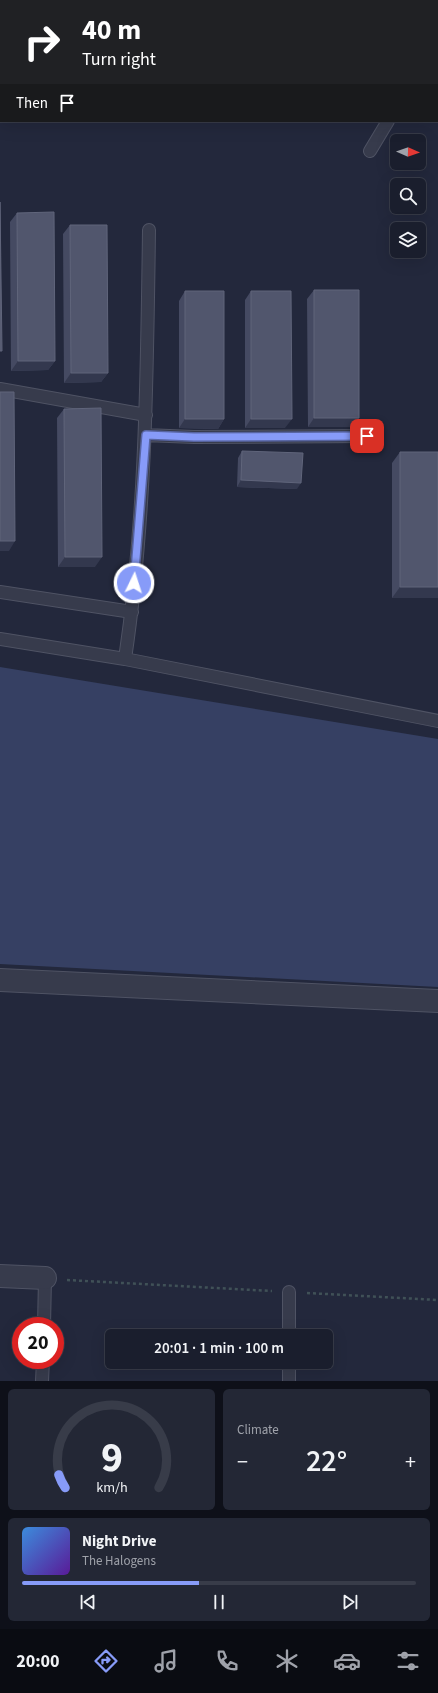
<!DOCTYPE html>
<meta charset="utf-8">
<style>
body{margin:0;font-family:"Source Sans 3",sans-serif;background:#232735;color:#f1f3f6;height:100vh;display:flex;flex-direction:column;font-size:15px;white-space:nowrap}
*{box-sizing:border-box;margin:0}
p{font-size:13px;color:#9fa2aa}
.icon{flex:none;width:22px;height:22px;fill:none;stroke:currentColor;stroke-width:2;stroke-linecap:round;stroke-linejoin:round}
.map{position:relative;height:1381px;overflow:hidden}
.details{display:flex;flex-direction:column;gap:8px;padding:8px;background:#0e1019;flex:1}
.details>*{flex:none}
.hud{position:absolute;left:0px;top:0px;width:438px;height:122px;box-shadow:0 4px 16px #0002,0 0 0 1px #383c49;background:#202124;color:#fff;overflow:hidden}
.needle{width:26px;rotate:92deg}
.fabs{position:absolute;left:390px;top:134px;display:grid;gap:8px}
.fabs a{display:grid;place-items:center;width:36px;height:36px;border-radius:6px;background:#1a1e2d;box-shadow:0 4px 16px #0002,0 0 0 1px #383c49;font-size:20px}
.speed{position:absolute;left:12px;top:1317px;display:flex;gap:8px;font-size:20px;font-weight:700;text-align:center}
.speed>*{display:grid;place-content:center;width:52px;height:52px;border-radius:50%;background:#1a1e2d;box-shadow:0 4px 16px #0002,0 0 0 1px #383c49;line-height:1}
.speed .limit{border:6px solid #d22;background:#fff;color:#111}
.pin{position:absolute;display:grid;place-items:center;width:34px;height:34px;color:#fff;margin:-17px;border-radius:8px;box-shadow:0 2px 6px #0006}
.me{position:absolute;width:44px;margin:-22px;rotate:4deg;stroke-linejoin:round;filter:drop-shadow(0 0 3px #0008)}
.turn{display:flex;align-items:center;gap:14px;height:84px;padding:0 16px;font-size:18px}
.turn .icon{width:52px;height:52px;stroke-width:2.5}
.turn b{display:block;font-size:28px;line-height:34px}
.then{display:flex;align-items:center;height:38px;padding:0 16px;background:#0003;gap:8px;font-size:15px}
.big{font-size:30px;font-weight:600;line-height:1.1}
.details .tile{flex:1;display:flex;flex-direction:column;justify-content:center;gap:6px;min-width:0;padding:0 14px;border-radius:6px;background:#232735}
.details .dial{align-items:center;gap:0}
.dial svg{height:104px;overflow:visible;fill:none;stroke:#383c49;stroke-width:7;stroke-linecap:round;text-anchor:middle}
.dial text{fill:#f1f3f6;stroke:none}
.song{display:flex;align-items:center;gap:12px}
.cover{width:48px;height:48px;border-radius:6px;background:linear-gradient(135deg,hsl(210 70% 55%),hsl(270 70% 35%))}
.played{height:4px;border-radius:2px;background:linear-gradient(90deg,#879bf8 45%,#383c49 45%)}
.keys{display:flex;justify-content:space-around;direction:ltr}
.heat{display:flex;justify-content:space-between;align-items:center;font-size:22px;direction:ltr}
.details .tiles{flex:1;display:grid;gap:8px;grid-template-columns:1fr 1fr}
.tile:last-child{grid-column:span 2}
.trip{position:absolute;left:105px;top:1329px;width:228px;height:40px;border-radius:6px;background:#1a1e2d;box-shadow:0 4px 16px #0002,0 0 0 1px #383c49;font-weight:600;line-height:40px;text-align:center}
.dock{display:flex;height:64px;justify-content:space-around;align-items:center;background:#0a0c12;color:#9fa2aa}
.dock .icon{width:28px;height:28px}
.dock .active{color:#879bf8}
.dock b{font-size:18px;color:#f1f3f6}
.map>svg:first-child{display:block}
.water{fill:#364063}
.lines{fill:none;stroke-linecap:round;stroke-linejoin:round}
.service-casing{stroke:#4f5364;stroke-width:14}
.minor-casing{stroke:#4f5364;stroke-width:24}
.path{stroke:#405157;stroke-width:2.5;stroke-dasharray:3 3;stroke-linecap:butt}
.service{stroke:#373b4c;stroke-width:12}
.minor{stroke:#373b4c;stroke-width:22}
.wall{fill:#454a62}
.shaded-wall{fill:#33384e}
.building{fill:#51566d;stroke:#60657b}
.route-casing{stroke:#5865a1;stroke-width:10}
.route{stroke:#879bf8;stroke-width:7}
</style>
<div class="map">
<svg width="438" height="1381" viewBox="0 0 438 1381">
<rect width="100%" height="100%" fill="#23283c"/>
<path class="water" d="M0 667 438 739V987L0 964Z"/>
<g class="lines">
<defs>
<path id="service" d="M437 43 438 42
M370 151 388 121
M0 389 146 415
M145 435 194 437 367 436
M0 592 132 612
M0 639 125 659 438 721
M125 659C146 517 147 374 149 230
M289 1292V1336
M44 1326 45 1278
M289 1362V1381
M42 1381 43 1360"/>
<path id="minor" d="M0 980 438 1001
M0 1276 45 1278"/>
</defs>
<use href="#service" class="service-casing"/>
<use href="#minor" class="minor-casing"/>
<path class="path" d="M67 1280 272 1291
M307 1293 438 1300"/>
<use href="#service" class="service"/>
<use href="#minor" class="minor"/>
</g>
<path class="wall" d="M17 213 55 361 48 370 11 371 10 222Z
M70 225 108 373 101 382 64 383 63 234Z
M314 290 352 427H308L307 299Z
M185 291 224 419 218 429 179 428V301Z
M251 291 285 428H245V300Z
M64 409 95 567H58L57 418Z
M242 451 297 489 237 487 238 458Z
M400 452H438V598H392V463Z"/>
<path class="shaded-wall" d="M18 361H55L48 370 11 371Z
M71 373H108L101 382 64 383Z
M314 418H359L352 427H308Z
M185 419H224L218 429 179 428Z
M251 419H292L285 428H245Z
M241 480 301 483 297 489 237 487Z
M0 541H15L9 551H0Z
M65 557H102L95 567H58Z
M400 587H438V598H392Z"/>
<path class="building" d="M0 202 2 351H0Z
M54 212 55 361H18L17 213Z
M70 225H107L108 373H71Z
M314 290H359V418H314Z
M185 291H224V419H185Z
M251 291H291L292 419H251Z
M0 392H14L15 541H0Z
M101 408 102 557H65L64 409Z
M242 451 303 453 301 483 241 480Z
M400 452H438V587H400Z"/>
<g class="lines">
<defs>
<path id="route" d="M134 583 146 435 194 437 367 436"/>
</defs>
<use href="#route" class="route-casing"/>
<use href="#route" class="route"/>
</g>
</svg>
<div class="fabs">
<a><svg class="needle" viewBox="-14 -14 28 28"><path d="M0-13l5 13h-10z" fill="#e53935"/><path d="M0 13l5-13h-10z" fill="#9fa2aa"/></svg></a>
<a><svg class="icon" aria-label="search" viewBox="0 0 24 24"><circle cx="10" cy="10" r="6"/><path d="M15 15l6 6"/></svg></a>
<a><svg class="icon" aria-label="layers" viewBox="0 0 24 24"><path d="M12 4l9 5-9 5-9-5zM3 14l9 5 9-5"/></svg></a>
</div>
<div class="speed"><div class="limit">20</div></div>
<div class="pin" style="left:367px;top:436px;background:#d93025"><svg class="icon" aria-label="arrive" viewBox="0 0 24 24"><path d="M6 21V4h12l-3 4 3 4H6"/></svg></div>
<svg class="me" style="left:134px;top:583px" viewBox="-20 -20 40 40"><circle r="17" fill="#879bf8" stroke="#fff" stroke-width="3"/><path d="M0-11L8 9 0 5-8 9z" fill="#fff"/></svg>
<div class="trip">20:01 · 1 min · 100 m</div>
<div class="hud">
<div class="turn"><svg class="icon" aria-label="right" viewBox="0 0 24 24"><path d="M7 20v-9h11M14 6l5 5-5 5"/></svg><div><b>40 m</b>Turn right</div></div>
<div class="then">Then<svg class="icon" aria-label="arrive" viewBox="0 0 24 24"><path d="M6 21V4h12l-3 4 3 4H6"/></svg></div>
</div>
</div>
<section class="details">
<div class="tiles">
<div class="tile dial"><svg viewBox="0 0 100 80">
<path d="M14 69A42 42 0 1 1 86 69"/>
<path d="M14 69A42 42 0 0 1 9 59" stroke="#879bf8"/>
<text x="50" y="56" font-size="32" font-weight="700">9</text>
<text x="50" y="72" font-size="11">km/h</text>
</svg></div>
<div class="tile"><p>Climate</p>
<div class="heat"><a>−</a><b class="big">22°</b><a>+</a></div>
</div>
<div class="tile">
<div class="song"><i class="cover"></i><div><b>Night Drive</b><p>The Halogens</p></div></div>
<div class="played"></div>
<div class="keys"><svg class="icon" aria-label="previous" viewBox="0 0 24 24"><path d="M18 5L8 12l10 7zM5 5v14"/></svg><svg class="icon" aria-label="pause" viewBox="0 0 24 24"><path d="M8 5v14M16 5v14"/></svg><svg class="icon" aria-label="next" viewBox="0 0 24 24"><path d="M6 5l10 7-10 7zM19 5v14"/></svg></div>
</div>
</div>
</section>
<nav class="dock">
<b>20:00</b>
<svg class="icon active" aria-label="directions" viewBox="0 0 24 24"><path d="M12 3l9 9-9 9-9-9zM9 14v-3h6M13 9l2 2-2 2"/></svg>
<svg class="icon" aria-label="music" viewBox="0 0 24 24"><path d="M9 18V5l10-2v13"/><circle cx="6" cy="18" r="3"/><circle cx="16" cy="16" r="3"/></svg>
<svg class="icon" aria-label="phone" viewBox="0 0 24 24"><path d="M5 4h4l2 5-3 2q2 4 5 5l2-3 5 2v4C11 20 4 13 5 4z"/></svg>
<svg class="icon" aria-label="climate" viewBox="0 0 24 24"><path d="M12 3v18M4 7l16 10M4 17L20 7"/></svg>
<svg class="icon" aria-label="car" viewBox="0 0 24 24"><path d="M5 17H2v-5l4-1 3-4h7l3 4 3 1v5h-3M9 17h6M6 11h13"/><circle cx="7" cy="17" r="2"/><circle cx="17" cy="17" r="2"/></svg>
<svg class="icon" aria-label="filters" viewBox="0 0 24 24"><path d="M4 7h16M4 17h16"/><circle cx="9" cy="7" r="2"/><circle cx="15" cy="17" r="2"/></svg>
</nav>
